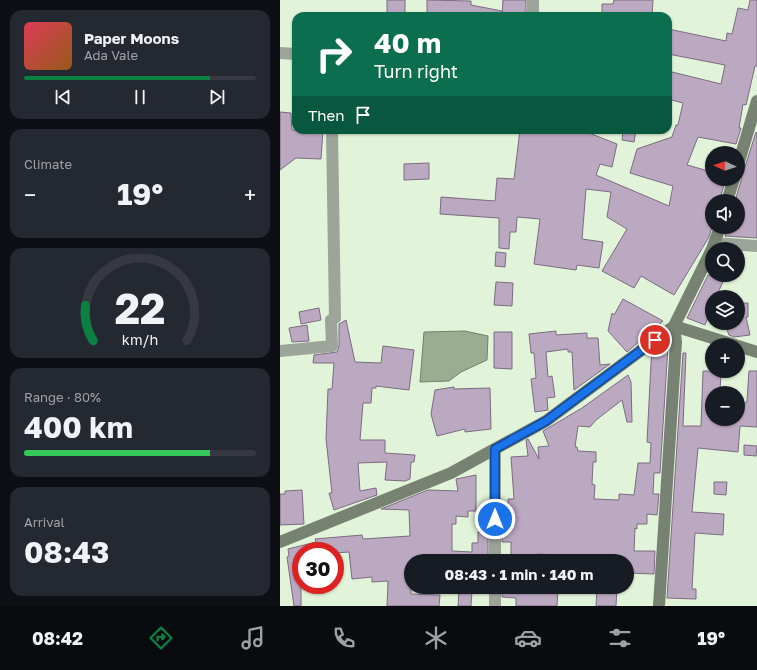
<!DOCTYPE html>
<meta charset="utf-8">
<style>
body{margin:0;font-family:"Golos Text",sans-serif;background:#242831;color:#f1f3f6;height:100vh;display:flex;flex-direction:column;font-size:15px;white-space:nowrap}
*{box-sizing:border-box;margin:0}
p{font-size:13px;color:#9ea1a6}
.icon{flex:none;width:22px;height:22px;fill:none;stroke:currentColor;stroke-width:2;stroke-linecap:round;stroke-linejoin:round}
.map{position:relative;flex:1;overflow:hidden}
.details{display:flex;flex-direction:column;gap:10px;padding:10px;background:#0d0f14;width:280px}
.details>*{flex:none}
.hud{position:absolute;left:12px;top:12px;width:380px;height:122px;border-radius:12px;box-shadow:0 1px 3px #0004;background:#0b6e4f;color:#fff;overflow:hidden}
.needle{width:26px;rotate:273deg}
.tools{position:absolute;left:425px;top:146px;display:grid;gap:8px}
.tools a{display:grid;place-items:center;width:40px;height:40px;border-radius:50%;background:#171b24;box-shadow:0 1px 3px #0004;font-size:20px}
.speed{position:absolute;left:12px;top:542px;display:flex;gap:8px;font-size:20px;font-weight:700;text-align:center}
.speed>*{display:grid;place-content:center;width:52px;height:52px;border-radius:50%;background:#171b24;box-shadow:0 1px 3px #0004;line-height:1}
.speed .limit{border:6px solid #d22;background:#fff;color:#111}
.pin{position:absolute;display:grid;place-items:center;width:34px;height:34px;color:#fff;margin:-17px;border:2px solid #fff;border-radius:50%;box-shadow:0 1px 4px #0007}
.me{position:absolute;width:44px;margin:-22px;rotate:0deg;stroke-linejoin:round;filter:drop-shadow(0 0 3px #0008)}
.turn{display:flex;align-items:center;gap:14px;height:84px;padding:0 16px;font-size:18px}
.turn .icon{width:52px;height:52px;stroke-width:2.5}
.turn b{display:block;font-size:28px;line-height:34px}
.then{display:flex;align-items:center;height:38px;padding:0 16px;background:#0003;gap:8px;font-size:15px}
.big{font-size:30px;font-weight:700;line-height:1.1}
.details .card{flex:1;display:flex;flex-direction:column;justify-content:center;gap:6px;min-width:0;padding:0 14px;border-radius:12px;background:#242831}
.details .dial{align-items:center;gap:0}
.dial svg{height:104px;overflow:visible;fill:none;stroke:#363941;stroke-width:7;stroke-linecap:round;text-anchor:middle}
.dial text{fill:#f1f3f6;stroke:none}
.song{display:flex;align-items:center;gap:12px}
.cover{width:48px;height:48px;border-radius:6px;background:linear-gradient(135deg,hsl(350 70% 55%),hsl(30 70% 35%))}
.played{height:4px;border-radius:2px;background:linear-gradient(90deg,#0b8043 80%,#363941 80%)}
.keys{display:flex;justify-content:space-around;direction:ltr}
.heat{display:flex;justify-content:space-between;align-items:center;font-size:22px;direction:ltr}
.charge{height:6px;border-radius:3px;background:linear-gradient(90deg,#34c759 80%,#363941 0)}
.trip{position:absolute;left:124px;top:554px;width:230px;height:40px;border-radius:20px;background:#171b24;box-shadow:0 1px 3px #0004;font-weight:700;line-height:40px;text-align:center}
.menu{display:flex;height:64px;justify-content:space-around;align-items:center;background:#090b0e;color:#9ea1a6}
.menu .icon{width:28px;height:28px}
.menu .on{color:#0b8043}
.menu b{font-size:18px;color:#f1f3f6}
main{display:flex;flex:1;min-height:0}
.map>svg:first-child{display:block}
.water{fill:#99ae90;stroke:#708169}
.building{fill:#bba9c2;stroke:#7c6b82}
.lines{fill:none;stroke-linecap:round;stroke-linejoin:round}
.street{stroke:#9da59a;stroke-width:12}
.secondary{stroke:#778272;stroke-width:12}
.route-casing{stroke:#114b97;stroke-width:10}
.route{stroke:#1a73e8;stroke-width:7}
</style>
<main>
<section class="details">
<div class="card">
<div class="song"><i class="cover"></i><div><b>Paper Moons</b><p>Ada Vale</p></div></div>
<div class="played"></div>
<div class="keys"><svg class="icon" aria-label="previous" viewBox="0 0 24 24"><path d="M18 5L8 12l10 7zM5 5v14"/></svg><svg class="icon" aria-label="pause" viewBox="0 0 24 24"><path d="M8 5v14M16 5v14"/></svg><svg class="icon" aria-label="next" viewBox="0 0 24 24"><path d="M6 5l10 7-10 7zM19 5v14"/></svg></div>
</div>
<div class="card"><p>Climate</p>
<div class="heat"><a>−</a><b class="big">19°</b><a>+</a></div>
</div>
<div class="card dial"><svg viewBox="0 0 100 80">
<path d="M14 69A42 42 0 1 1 86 69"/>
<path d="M14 69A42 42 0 0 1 8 42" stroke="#0b8043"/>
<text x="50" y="56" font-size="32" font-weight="700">22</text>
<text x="50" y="72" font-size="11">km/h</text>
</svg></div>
<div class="card"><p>Range · 80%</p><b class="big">400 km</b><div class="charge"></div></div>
<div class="card"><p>Arrival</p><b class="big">08:43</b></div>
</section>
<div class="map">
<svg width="477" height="606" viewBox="0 0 477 606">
<rect width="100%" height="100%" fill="#e1f3d8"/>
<path class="water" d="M185 331 208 336 207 360 181 372 169 381 140 382 144 332Z"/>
<path class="building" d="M107 0H125V16H107Z
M147 0 191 1V5L222 11 221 16H147Z
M223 0H246V16H222Z
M334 0H373L372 16H334V14L322 13V4H333Z
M470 0H477V66H475L466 105 463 104 459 128H461L456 144 418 137 407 165 432 172V179H446L440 198 438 201H432V227L429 237 394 295 361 276 354 288 322 271 347 229 327 217 331 192 306 189 302 239 323 242 319 268 297 265 296 270 254 264 260 219 237 217 236 232H230L229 249 219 248V218L160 214 161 197 215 201 217 178 234 179 240 130H293L309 133 337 144 332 167 320 164 316 175 389 206 393 186 350 173 357 149 392 137 396 125H398L403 103 388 99V71L441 84 445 65 388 54V29L446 41 447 33 452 34 458 8 468 10Z
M0 112 11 113 12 130H43L41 159 16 158 0 170Z
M343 130H356L354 142 342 140Z
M476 132 477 133V238L445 236 447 227H458V201H455L461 181 462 171 465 167Z
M149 163V179L124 180V164Z
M216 252 226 253 225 267 215 266Z
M428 275H446L436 297H432V308L425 325 407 318Z
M216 282 233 283 232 306 214 305Z
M343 299 383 321 347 352 328 331 332 313 334 315Z
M462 300V303H468V317H466L470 335 454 337 449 335 446 327 458 324V301Z
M39 308 41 320 21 324 19 312Z
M66 320 75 362 101 363 103 346 134 350 129 390 96 386V388H92L91 403H83L80 440H105V453L135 455 134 462H131L130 479 125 481 105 480 107 462 78 463 80 491 96 488 97 495 54 510 49 493H52L46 439 48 389H52L54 363H33L34 355 57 352 59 346V324Z
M27 325 29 341 12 342 9 328Z
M276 331V335L307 333V338H318L320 365 330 364 294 390 292 352H288V349L266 352 268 377 272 376 275 397 267 398 268 410 255 412 251 379 256 378 254 353H251L249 334Z
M214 332H232V369L214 368Z
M381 345 388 346 380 473H374L373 494H379L377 515 367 514V524H357V529L355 528 354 551H375L374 574 347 573V561H280L281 555 257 554 256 561 231 560V542H222V504H228V499H234L231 457 248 456 246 440 248 439 259 459 258 447 269 446 263 431 302 408 348 375 351 382 352 422H347L342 400 316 420 310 427 298 426 295 447H297L298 451 316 452V462H313L312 484 315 485 314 499 339 500V494L354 495 358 463H370L371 443 367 442 371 363 372 351Z
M403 353H406L403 426H421L423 371H441L440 393H432V419H458V403H466L467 401 469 371H477V427L460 426 458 452 418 448 412 512 444 514 443 535 415 533 412 589H416V599L387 598Z
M174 387V389L210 388 211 429 185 432V429L157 436 151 414 155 390Z
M464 445 477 446 476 456 464 455Z
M196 475V511H188V517L176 516V524H172V551L192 552V543H198V532H208V561H131V594L160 595 159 606H107L108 581 92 582V577L72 579 69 552 55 553V551H21V606H14L7 557 9 556 8 549 36 542 35 539 82 535 83 539 130 536 129 510 101 509 148 490 178 491 176 479Z
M434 482H447L446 495 434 494Z
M22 490 24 524 0 525V494H5V491Z
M222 587 278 589 277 606H236V598L222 597Z
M317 587H337L336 606H316Z
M179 590 192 591 191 606H178Z"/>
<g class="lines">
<path class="street" d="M253 16V0
M0 53 16 54
M435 243 477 246
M0 351 52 346 51 320 55 318 52 130
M215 449V561
M215 587V606"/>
<path class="secondary" d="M458 165 477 101
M447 201 454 179
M432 249 440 227
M458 346 477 352
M0 542 171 473 266 421 394 326 432 249
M379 606 396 342 394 326 455 345"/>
</g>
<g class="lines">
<defs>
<path id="route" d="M215 519V449L266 421 375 340"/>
</defs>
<use href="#route" class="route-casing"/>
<use href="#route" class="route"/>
</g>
</svg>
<div class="tools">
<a><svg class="needle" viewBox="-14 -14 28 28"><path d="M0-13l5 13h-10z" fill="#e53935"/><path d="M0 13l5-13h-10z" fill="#9ea1a6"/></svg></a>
<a><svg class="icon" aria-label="sound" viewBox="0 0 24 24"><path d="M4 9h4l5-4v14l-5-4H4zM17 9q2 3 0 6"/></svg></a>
<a><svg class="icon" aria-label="search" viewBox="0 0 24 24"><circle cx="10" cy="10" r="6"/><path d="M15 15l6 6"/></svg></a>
<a><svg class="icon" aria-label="layers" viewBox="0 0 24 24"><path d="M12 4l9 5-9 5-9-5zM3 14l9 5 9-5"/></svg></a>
<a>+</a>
<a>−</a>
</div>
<div class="speed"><div class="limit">30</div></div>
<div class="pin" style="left:375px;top:340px;background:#d93025"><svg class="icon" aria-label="arrive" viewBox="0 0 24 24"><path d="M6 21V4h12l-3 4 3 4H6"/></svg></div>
<svg class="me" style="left:215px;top:519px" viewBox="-20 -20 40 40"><circle r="17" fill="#1a73e8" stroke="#fff" stroke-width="3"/><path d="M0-11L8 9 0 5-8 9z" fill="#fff"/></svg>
<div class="trip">08:43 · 1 min · 140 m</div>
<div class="hud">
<div class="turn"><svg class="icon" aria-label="right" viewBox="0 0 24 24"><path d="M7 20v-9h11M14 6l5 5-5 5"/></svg><div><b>40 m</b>Turn right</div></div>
<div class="then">Then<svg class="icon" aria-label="arrive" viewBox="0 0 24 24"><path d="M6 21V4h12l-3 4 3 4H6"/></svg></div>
</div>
</div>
</main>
<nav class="menu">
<b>08:42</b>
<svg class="icon on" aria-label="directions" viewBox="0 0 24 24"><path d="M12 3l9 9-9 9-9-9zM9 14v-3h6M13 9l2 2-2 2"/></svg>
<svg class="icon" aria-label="music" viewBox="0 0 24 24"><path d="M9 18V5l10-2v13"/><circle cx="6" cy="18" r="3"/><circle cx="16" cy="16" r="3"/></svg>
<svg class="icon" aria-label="phone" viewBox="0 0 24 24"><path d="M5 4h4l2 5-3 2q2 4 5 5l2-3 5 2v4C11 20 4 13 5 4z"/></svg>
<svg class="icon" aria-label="climate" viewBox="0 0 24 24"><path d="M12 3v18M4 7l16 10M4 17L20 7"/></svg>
<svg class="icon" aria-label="car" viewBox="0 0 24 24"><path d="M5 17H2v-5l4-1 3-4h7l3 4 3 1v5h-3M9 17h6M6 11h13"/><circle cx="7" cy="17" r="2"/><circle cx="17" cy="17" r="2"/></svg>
<svg class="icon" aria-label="filters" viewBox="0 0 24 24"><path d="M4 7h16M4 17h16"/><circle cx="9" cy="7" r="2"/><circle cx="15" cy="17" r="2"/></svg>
<b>19°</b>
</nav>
